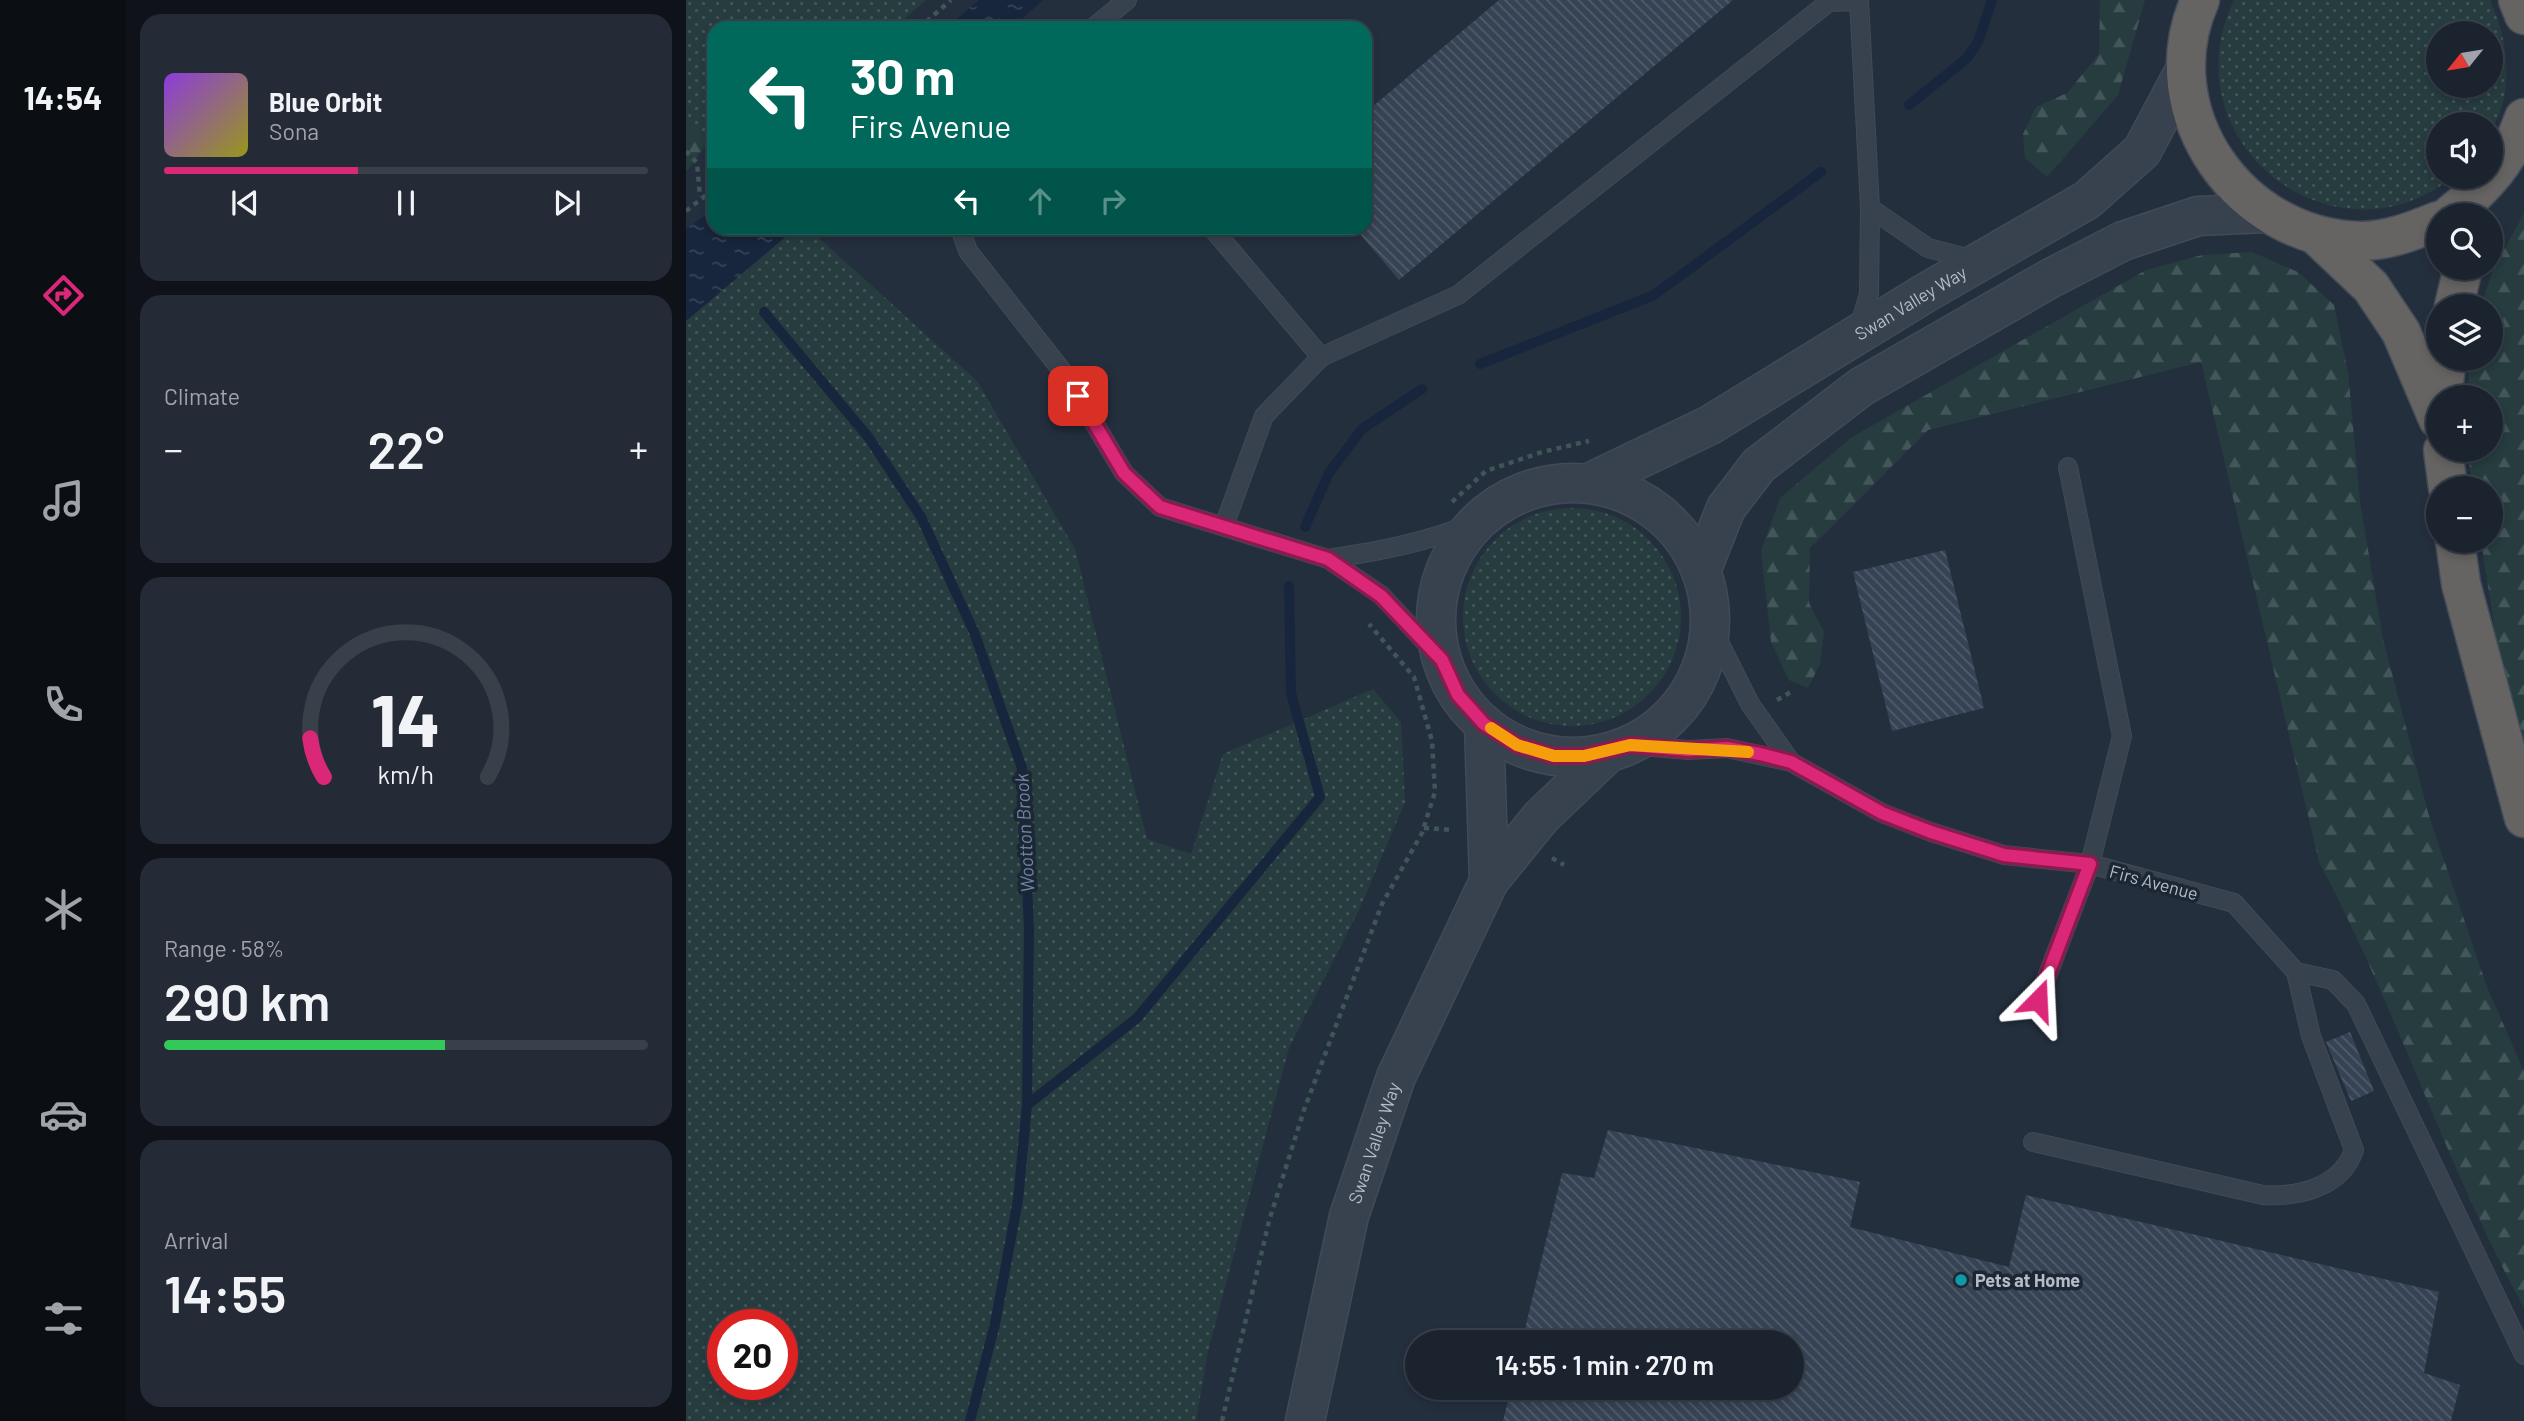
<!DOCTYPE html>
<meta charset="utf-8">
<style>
body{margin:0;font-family:Barlow,sans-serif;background:#242b36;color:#f1f3f6;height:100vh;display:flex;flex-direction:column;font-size:26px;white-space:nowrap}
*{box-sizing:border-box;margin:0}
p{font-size:23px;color:#a0a4aa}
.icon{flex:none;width:38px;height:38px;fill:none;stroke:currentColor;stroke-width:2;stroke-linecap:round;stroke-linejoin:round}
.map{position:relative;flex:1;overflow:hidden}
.details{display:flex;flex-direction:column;gap:14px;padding:14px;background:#0f1319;width:560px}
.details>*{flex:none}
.banner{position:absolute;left:21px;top:21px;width:665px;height:214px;border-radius:21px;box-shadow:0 4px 10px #0003,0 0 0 2px #39404a;background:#00695c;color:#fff;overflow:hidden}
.needle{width:46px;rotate:240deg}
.controls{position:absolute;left:1740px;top:21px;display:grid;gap:14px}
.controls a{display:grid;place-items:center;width:77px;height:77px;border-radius:50%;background:#1b232e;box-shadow:0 4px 10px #0003,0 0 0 2px #39404a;font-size:35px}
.speed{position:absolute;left:21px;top:1309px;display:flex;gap:14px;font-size:35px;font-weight:700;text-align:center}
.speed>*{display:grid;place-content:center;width:91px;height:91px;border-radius:50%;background:#1b232e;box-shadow:0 4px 10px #0003,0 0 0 2px #39404a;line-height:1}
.speed .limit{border:10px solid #d22;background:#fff;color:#111}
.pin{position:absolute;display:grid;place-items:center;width:60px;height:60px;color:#fff;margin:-30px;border-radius:14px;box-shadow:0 4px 10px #0006}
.me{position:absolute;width:77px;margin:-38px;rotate:21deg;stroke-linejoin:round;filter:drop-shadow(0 0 5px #0008)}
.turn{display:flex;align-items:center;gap:24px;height:147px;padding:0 28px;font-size:32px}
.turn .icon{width:91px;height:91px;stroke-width:2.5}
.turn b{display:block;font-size:49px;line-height:60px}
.lanes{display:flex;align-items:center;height:66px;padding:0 28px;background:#0003;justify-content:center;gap:35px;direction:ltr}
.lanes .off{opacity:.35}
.big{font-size:52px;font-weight:600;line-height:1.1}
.details .widget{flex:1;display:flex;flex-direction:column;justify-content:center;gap:10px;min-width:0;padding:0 24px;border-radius:21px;background:#242b36}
.details .dial{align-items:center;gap:0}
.dial svg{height:182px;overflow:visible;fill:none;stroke:#39404a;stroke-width:7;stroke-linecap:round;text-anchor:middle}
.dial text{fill:#f1f3f6;stroke:none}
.song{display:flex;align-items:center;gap:21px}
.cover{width:84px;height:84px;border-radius:10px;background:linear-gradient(135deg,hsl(270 70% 55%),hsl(60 70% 35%))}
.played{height:7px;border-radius:4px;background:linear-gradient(90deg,#db2777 40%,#39404a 40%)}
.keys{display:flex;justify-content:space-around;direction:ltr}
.heat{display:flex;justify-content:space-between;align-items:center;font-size:38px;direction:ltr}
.charge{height:10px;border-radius:5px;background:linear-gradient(90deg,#34c759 58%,#39404a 0)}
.trip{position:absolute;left:719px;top:1330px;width:399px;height:70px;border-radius:35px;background:#1b232e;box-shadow:0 4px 10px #0003,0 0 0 2px #39404a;font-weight:600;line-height:70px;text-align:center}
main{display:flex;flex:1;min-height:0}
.dock{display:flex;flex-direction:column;width:126px;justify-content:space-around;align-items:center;background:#0b0e12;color:#a0a4aa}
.dock .icon{width:49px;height:49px}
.dock .current{color:#db2777}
.dock b{font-size:32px;color:#f1f3f6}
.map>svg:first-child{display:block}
.grass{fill:url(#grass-dots);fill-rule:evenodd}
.forest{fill:url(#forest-firs)}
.water{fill:url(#water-ripples)}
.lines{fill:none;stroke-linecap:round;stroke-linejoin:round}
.stream{stroke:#17263c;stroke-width:10}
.building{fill:url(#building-back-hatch)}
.service-casing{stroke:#414a57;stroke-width:20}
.tertiary-casing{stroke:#414a57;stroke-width:41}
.trunk-casing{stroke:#434c59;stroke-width:41}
.path{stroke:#3f5557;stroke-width:4.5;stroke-dasharray:5 5;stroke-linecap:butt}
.service{stroke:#38414e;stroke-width:18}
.tertiary{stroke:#38414e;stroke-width:38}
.trunk{stroke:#656462;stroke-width:38}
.route-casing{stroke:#8e194d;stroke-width:18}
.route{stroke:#db2777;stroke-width:12}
.slow{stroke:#f59e0b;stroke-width:12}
.culture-dot{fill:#0f9aa8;stroke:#1d2633;stroke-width:2.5}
.labels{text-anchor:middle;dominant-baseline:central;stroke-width:7;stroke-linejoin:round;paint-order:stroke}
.street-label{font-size:18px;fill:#b4bcc9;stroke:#1d2633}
.poi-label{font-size:18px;font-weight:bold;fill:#b4bcc9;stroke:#1d2633;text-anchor:start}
.water-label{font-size:19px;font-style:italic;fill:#6d86a8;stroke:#1d2633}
</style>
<main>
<nav class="dock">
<b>14:54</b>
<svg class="icon current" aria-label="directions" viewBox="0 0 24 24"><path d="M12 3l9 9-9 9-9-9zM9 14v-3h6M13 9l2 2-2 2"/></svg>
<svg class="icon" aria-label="music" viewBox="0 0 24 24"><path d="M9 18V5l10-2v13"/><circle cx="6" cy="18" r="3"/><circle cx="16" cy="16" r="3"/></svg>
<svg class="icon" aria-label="phone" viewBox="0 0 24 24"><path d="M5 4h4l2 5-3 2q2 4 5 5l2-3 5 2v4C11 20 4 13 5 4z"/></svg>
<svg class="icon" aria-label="climate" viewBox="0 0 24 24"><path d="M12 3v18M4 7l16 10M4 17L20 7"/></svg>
<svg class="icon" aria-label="car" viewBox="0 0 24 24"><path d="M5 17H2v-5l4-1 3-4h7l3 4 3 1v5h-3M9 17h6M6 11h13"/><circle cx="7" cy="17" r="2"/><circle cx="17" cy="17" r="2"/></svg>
<svg class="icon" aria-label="filters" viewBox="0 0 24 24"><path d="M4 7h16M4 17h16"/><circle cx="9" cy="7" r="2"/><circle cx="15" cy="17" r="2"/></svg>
</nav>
<section class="details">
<div class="widget">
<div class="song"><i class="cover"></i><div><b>Blue Orbit</b><p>Sona</p></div></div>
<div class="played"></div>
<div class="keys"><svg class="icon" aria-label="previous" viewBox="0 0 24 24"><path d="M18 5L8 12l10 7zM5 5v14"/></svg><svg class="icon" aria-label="pause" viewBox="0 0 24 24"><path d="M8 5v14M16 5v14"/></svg><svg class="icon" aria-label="next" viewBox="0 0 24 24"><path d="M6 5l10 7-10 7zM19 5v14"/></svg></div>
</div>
<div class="widget"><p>Climate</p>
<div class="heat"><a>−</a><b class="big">22°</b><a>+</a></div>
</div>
<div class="widget dial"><svg viewBox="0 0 100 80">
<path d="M14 69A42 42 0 1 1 86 69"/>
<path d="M14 69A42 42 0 0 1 8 52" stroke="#db2777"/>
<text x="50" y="56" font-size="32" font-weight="700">14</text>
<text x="50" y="72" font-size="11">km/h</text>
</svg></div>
<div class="widget"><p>Range · 58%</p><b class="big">290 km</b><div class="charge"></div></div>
<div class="widget"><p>Arrival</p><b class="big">14:55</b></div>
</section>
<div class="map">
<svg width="1838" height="1421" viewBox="0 0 1838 1421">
<defs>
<pattern id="grass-dots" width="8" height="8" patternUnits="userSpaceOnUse" patternTransform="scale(1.75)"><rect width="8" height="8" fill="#263c3f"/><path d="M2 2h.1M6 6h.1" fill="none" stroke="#435659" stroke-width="1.8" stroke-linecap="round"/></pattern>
<pattern id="forest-firs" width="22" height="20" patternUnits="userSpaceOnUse" patternTransform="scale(1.75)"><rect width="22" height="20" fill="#263c3f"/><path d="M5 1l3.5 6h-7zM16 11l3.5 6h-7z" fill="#435659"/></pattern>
<pattern id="water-ripples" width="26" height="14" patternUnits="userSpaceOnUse" patternTransform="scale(1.75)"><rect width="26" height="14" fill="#17263c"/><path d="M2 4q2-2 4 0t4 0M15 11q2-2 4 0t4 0" fill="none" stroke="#364457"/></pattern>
<pattern id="building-back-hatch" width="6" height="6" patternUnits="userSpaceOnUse" patternTransform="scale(1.75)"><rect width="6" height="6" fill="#364354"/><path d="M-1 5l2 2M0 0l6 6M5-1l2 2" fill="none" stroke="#515c6b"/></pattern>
</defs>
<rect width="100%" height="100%" fill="#242f3e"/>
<path class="grass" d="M0 0H240L208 28H28V138L24 140 0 119Z
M1548 0H1804C1822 40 1830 92 1804 132V124H1752V177H1767C1645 273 1481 139 1548 0ZM1752 33H1804V86H1752Z
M110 228H122L291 381 389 549 461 839 505 854 537 754 687 689 715 722 719 802 673 910 603 1048 522 1351 510 1421H0V321ZM37 1325H96V1384H37Z
M777 617a109 109 0 1 1 218 0a109 109 0 1 1-218 0Z"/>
<path class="forest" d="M1414 0H1459L1432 95 1361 177 1339 158 1337 134 1350 107 1381 93 1413 54Z
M0 119 24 140 1 171 0 170Z
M1838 213V746L1810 638 1795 541H1804V488H1787L1781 450H1804V397H1782L1783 359H1804V306H1795L1807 270Z
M1566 252 1612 272 1648 305 1662 372 1674 502 1697 639 1743 816 1801 987 1838 1071V1308C1759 1164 1710 1006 1633 862L1515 362 1242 430 1124 548 1123 603 1138 632 1134 664 1122 688 1103 680 1085 642 1075 551 1094 498 1166 437 1460 270 1516 255Z"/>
<path class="water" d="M293 0H357L326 28H260Z
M28 209V228H110L0 321V229Z"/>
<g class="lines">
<path class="stream" d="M1223 105 1280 59 1292 42 1306 0
M78 312 183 438 235 517 288 632 336 768 343 929 341 1105 332 1200 309 1324 284 1421
M794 364 968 295 1135 172
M619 527 643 473 676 429 736 389
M341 1105 451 1018 634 797 605 693 603 586"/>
</g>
<path class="building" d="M813 0H1047L713 280 669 228H679V113Z
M1259 550 1298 708 1206 731 1167 572Z
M1664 1032 1688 1091 1665 1101 1640 1042Z
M922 1130 1174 1182 1164 1227 1323 1267 1340 1195 1753 1292 1738 1373 1774 1385 1765 1421H817L825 1388H1106V1342H836L876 1173 908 1178Z"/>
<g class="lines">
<defs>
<path id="service" d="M407 28 441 0
M1184 208 1242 248 1288 260
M274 228 282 251 380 376 438 473 474 507 642 559 695 595 756 660
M526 228 635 357
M1173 328 1183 294 1184 208 1173 0
M538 526 578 416 635 357 772 295 1143 2 1173 1
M642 559C694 551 742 542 790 522
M1024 624 1064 704 1105 762
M944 745 1002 750 1041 748 1105 762 1196 813 1245 832 1318 855 1404 864 1548 903 1610 972 1625 1036 1668 1150C1655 1188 1612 1197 1577 1195L1347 1142
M1610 972 1647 980 1670 1004 1838 1355
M1352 1000 1404 864 1436 736 1382 467"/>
<g id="tertiary">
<path id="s1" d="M903 483 1024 425 1241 292 1401 200 1456 151 1499 70"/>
<circle cx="887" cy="620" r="137"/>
<path d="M1015 571 1040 508 1073 465 1175 387 1365 278 1437 241 1512 216 1581 213"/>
<path d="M798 724 803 881"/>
<path id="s2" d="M619 1421 663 1216 710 1077 803 881 855 817 922 753"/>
</g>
<path id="trunk" d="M1514 0C1464 113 1554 239 1675 241 1702 241 1727 231 1752 221
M1832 0 1838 15
M1764 215C1798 188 1824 160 1838 118
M1631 236 1685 287 1715 332 1752 419
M1768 306 1777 268
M1756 397 1761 359
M1757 450 1762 488
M1769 541 1775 584 1838 818"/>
</defs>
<use href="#service" class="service-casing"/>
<use href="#tertiary" class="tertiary-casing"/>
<use href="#trunk" class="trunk-casing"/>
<path class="path" d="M233 28 265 0
M0 151 11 163 14 197
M0 211 28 189
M766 502 800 471 856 452 903 441
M1091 700 1105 692
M738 828 768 830
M866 858 878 865
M536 1421 583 1221 618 1110 696 904 736 833 749 792 746 741 728 677 683 624"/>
<use href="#service" class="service"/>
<use href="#tertiary" class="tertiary"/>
<use href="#trunk" class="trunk"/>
</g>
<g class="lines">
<defs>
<path id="route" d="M392 396 438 473 474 507 642 559 695 596 756 660 772 695 798 724 831 745 868 756H898L944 745 1002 750 1041 748 1074 754 1105 762 1196 813 1245 832 1318 855 1404 864 1352 1000"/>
</defs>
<use href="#route" class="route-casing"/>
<use href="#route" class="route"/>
<path class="slow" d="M805 728 831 745 868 756H898L944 745 1062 752"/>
</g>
<circle class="culture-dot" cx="1275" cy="1280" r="7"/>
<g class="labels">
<g class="street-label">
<text stroke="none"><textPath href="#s1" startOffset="369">Swan Valley Way</textPath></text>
<text transform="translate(1468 882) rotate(15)">Firs Avenue</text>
<text stroke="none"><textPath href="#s2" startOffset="287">Swan Valley Way</textPath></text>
</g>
<g class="poi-label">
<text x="1289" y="1280">Pets at Home</text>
</g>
<g class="water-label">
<text transform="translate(338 833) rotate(-93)">Wootton Brook</text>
</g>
</g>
</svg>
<div class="controls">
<a><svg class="needle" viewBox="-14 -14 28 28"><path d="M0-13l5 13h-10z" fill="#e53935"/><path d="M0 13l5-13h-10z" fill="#a0a4aa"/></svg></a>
<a><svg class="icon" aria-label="sound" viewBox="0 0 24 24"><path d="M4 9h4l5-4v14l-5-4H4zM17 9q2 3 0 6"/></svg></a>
<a><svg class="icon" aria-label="search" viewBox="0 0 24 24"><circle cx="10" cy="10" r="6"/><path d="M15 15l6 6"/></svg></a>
<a><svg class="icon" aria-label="layers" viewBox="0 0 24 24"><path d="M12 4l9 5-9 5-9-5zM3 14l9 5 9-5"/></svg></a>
<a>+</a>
<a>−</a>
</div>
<div class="speed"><div class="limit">20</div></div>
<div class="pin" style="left:392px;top:396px;background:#d93025"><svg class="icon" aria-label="arrive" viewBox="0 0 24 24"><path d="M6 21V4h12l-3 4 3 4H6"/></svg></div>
<svg class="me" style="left:1352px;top:1000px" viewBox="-20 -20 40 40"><path d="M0-17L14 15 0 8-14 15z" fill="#db2777" stroke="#fff" stroke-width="4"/></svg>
<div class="trip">14:55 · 1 min · 270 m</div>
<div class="banner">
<div class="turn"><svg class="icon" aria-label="left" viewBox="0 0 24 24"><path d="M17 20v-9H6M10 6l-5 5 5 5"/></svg><div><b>30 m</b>Firs Avenue</div></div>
<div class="lanes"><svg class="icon" aria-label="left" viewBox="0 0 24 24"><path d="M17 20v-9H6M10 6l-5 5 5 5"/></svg><svg class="icon off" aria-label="ahead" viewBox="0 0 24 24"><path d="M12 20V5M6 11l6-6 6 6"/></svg><svg class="icon off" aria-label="right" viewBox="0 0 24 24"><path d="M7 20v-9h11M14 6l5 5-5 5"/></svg></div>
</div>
</div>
</main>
